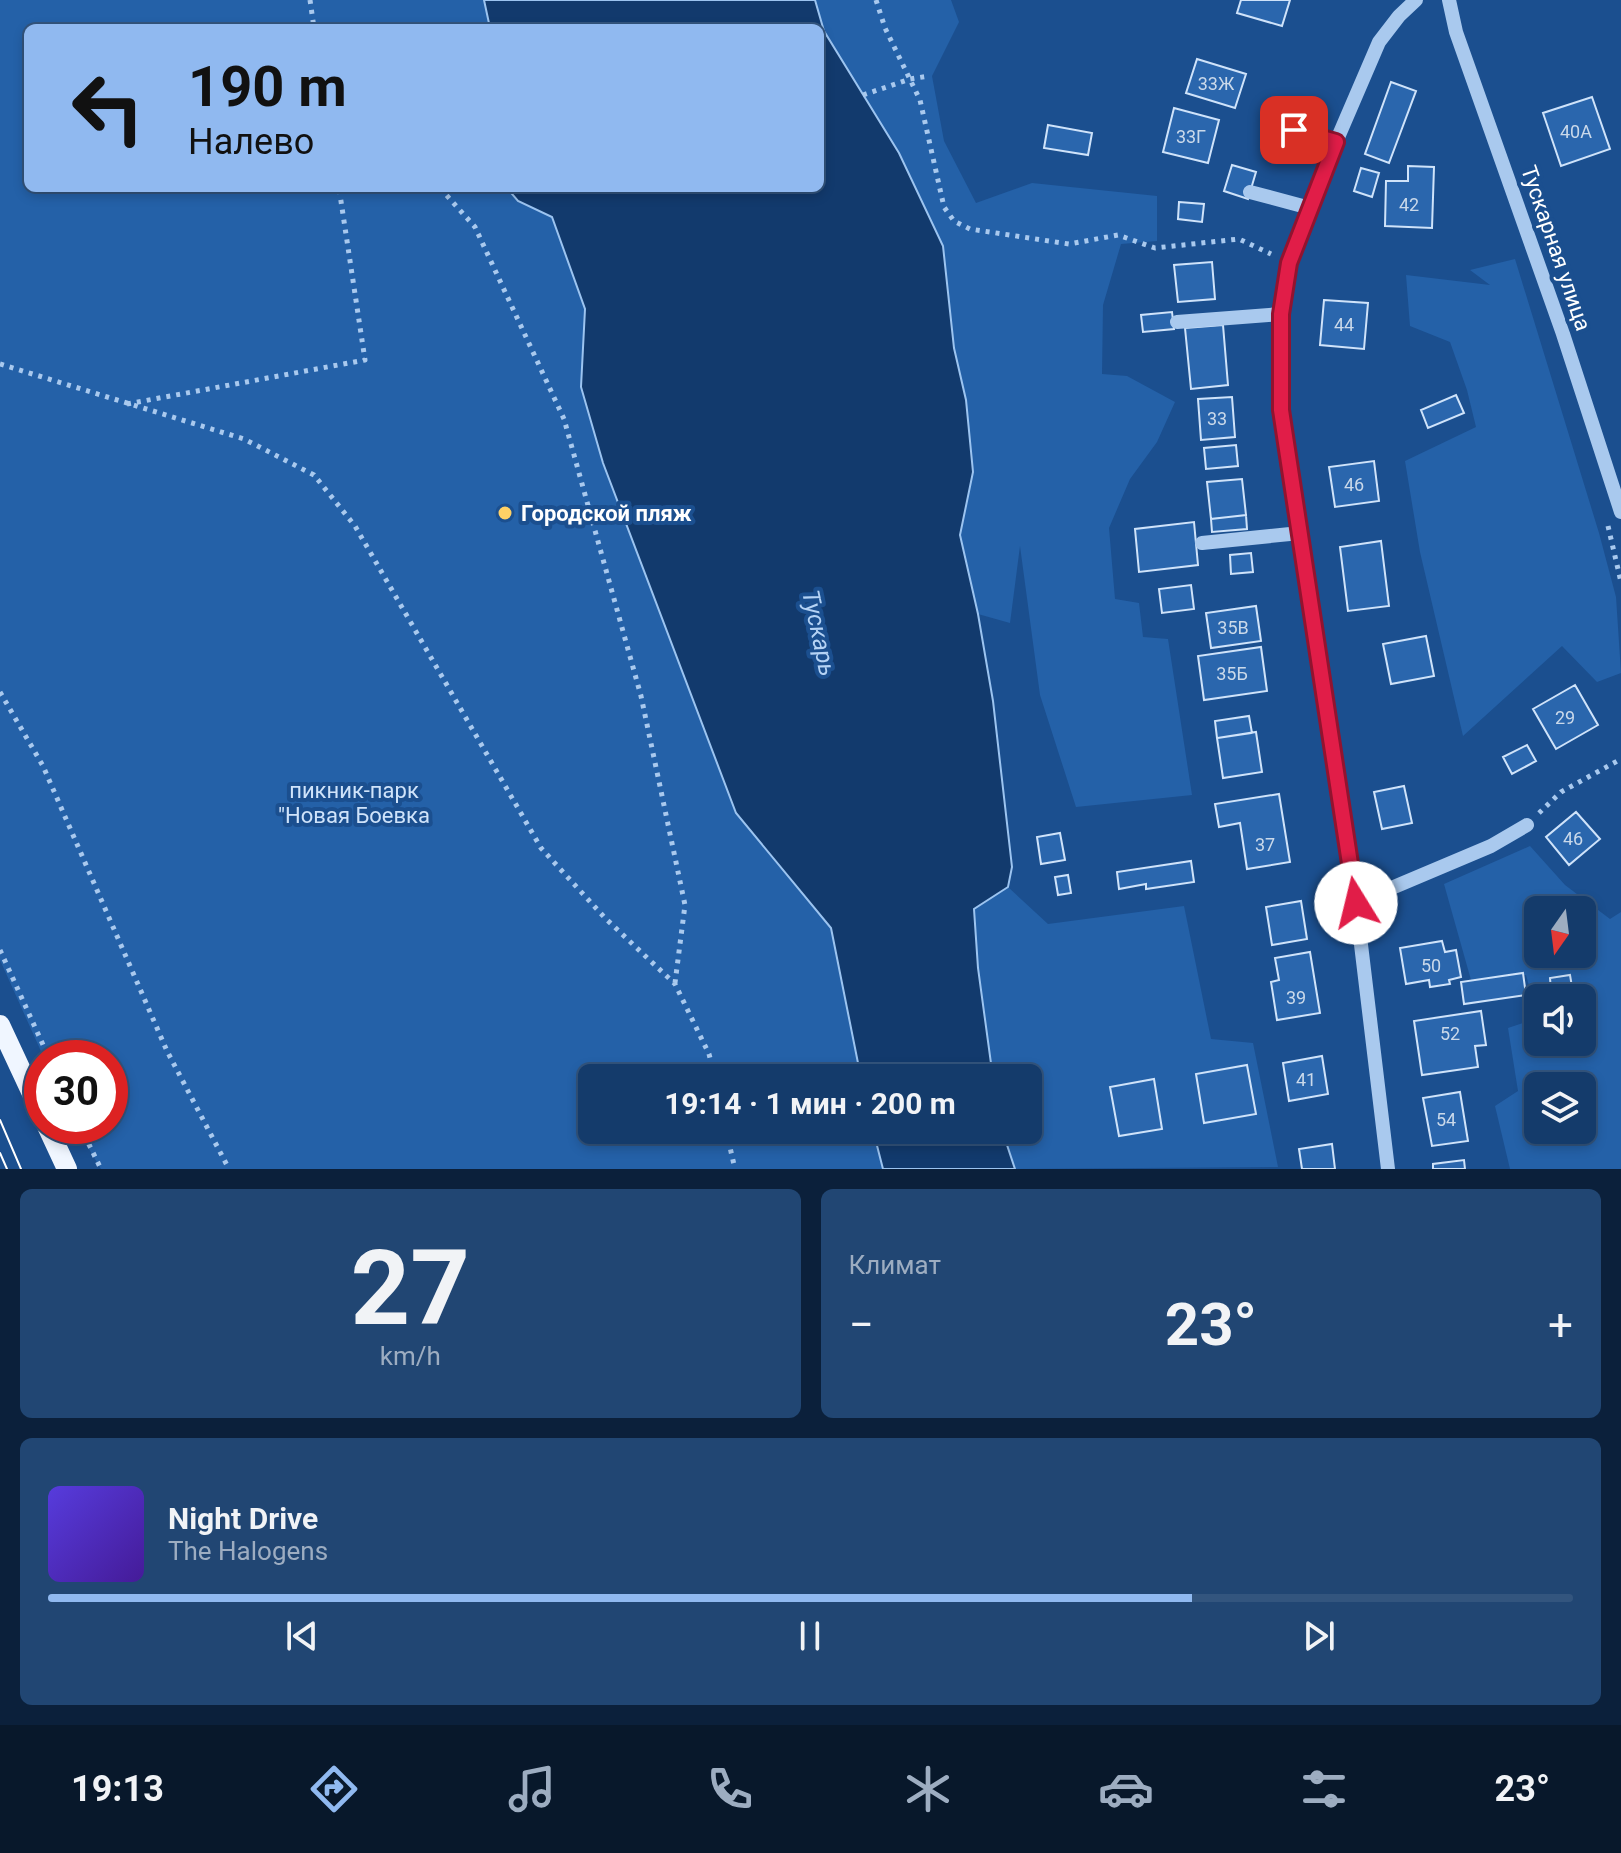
<!DOCTYPE html>
<html lang="ru">
<meta charset="utf-8">
<style>
body{margin:0;font-family:Roboto,sans-serif;background:#214673;color:#f1f3f6;height:100vh;display:flex;flex-direction:column;font-size:30px;white-space:nowrap}
*{box-sizing:border-box;margin:0}
p{font-size:26px;color:#9dadc1}
.icon{flex:none;width:44px;height:44px;fill:none;stroke:currentColor;stroke-width:2;stroke-linecap:round;stroke-linejoin:round}
.map{position:relative;height:1169px;overflow:hidden}
.drawer{display:flex;flex-direction:column;gap:20px;padding:20px;background:#0b203b;flex:1}
.drawer>*{flex:none}
.guide{position:absolute;left:24px;top:24px;width:800px;height:168px;border-radius:12px;box-shadow:0 4px 12px #0003,0 0 0 2px #33557e;background:#90b9f0;color:#111;overflow:hidden}
.needle{width:52px;rotate:194deg}
.tools{position:absolute;left:1524px;top:896px;display:grid;gap:16px}
.tools a{display:grid;place-items:center;width:72px;height:72px;border-radius:12px;background:#143b6b;box-shadow:0 4px 12px #0003,0 0 0 2px #33557e;font-size:40px}
.speed{position:absolute;left:24px;top:1040px;display:flex;gap:16px;font-size:40px;font-weight:700;text-align:center}
.speed>*{display:grid;place-content:center;width:104px;height:104px;border-radius:50%;background:#143b6b;box-shadow:0 4px 12px #0003,0 0 0 2px #33557e;line-height:1}
.speed .limit{border:12px solid #d22;background:#fff;color:#111}
.pin{position:absolute;display:grid;place-items:center;width:68px;height:68px;color:#fff;margin:-34px;border-radius:16px;box-shadow:0 4px 12px #0006}
.me{position:absolute;width:88px;margin:-44px;rotate:351deg;stroke-linejoin:round;filter:drop-shadow(0 0 6px #0008)}
.turn{display:flex;align-items:center;gap:28px;height:168px;padding:0 32px;font-size:36px}
.turn .icon{width:104px;height:104px;stroke-width:2.5}
.turn b{display:block;font-size:56px;line-height:68px}
.big{font-size:60px;font-weight:700;line-height:1.1}
.drawer .card{flex:1;display:flex;flex-direction:column;justify-content:center;gap:12px;min-width:0;padding:0 28px;border-radius:12px;background:#214673}
.drawer .dial{align-items:center;gap:0}
.dial b{font-size:104px;line-height:1}
.song{display:flex;align-items:center;gap:24px}
.cover{width:96px;height:96px;border-radius:12px;background:linear-gradient(135deg,hsl(250 70% 55%),hsl(260 70% 35%))}
.played{height:8px;border-radius:4px;background:linear-gradient(90deg,#90b9f0 75%,#33557e 75%)}
.keys{display:flex;justify-content:space-around;direction:ltr}
.heat{display:flex;justify-content:space-between;align-items:center;font-size:44px;direction:ltr}
.drawer .tiles{flex:1;display:grid;gap:20px;grid-template-columns:1fr 1fr}
.card:last-child{grid-column:span 2}
.trip{position:absolute;left:578px;top:1064px;width:464px;height:80px;border-radius:12px;background:#143b6b;box-shadow:0 4px 12px #0003,0 0 0 2px #33557e;font-weight:700;line-height:80px;text-align:center}
.tabs{display:flex;height:128px;justify-content:space-around;align-items:center;background:#08182b;color:#9dadc1}
.tabs .icon{width:56px;height:56px}
.tabs .current{color:#90b9f0}
.tabs b{font-size:36px;color:#f1f3f6}
.map>svg:first-child{display:block}
.green{fill:#2461a8;fill-rule:evenodd}
.water{fill:#123a6d;stroke:#9cc4f0;stroke-width:2}
.building{fill:#2a66ad;stroke:#cfe3fa;stroke-width:2}
.lines{fill:none;stroke-linecap:round;stroke-linejoin:round}
.path{stroke:#a9c9ee;stroke-width:5;stroke-dasharray:4 6;stroke-linecap:butt}
.minor{stroke:#a9c9ee;stroke-width:14}
.major{stroke:#f0f6ff;stroke-width:20}
.tram{stroke:#fff;stroke-width:2}
.route-casing{stroke:#92132f;stroke-width:20}
.route{stroke:#e11d48;stroke-width:14}
.poi-dot{fill:#ffd166;stroke:#1b4f8f;stroke-width:3}
.labels{text-anchor:middle;dominant-baseline:central;stroke-width:8;stroke-linejoin:round;paint-order:stroke}
.number-label{font-size:18px;fill:#cad9ea}
.street-label{font-size:22px;fill:#fff;stroke:#1b4f8f}
.poi-label{font-size:22px;font-weight:bold;fill:#fff;stroke:#1b4f8f;text-anchor:start}
.park-label{font-size:22px;fill:#cfe3fa;stroke:#1b4f8f}
.water-label{font-size:24px;font-style:italic;fill:#b5d3f5;stroke:#1b4f8f}
</style>
<div class="map">
<svg width="1621" height="1169" viewBox="0 0 1621 1169">
<rect width="100%" height="100%" fill="#1b4f8f"/>
<path class="green" d="M0 0H484L490 28H28V188H507L518 201 552 217 585 309 581 387 603 463 736 813 831 928 861 1078H592V1130H873L883 1169H101L75 1126H110V1058H44L0 960Z
M815 0H951L959 22 932 76 944 141 976 203 1032 183 1157 196V241L1121 244 1103 305 1102 374 1127 376 1175 402 1157 442 1130 479 1109 528 1115 599 1139 603 1143 637 1168 639 1192 795 1076 807 1040 695 1020 546 1010 623 978 614 960 535 973 472 966 400 954 348 943 246 899 153 824 31Z
M1515 259 1599 533 1616 597 1621 673 1597 682 1562 646 1463 736 1420 552 1405 461 1476 427 1467 390 1450 342 1410 326 1406 275 1490 285 1470 270Z
M1530 846 1565 885 1610 919 1621 912V1169H1510L1495 1106 1518 1091 1508 1028 1538 1018 1526 975 1471 980 1444 884ZM1538 910H1582V954H1538ZM1538 998H1582V1042H1538ZM1538 1086H1582V1130H1538Z
M1008 887 1048 924 1184 906 1211 1039 1253 1043 1278 1167 1015 1169 1002 1130H1028V1078H993L978 968 974 908Z"/>
<path class="water" d="M484 0H815L824 31 899 153 943 246 954 348 966 400 973 472 960 535 978 614 993 701 1012 867 1008 887 974 909 978 968 993 1078H861L831 928 736 813 603 463 581 387 585 309 552 217 518 201 507 188H820V28H490Z
M873 1130H1002L1015 1169H883Z"/>
<path class="building" d="M1241 0H1290L1282 26 1237 13Z
M1197 59 1246 74 1235 108 1186 93Z
M1391 82 1416 91 1389 163 1365 154Z
M1592 97 1610 149 1561 166 1543 113Z
M1174 108 1219 120 1208 163 1163 152Z
M1273 114 1297 122 1292 137 1268 129Z
M1048 125 1092 133 1088 155 1044 148Z
M1232 165 1256 172 1248 199 1224 191Z
M1408 166 1434 167 1432 228 1385 226 1386 181H1408Z
M1361 168 1379 173 1372 197 1354 191Z
M1179 202 1204 204 1202 222 1178 219Z
M1212 262 1215 299 1178 302 1174 265Z
M1324 300 1368 303 1364 349 1320 345Z
M1172 312 1174 329 1143 332 1141 315Z
M1223 325 1228 385 1191 389 1185 328Z
M1456 395 1464 413 1428 428 1421 410Z
M1232 397 1235 437 1201 440 1198 399Z
M1236 445 1238 466 1206 469 1204 448Z
M1374 461 1379 501 1335 507 1329 467Z
M1242 479 1246 515 1211 519 1207 482Z
M1246 515 1247 529 1212 532 1211 519Z
M1194 522 1198 565 1139 572 1135 529Z
M1381 541 1389 606 1348 611 1340 547Z
M1251 553 1253 572 1231 574 1230 555Z
M1191 585 1194 609 1162 613 1159 589Z
M1256 606 1261 641 1211 648 1206 613Z
M1426 636 1434 676 1391 684 1383 644Z
M1261 647 1267 691 1204 700 1198 656Z
M1575 685 1598 725 1556 749 1533 709Z
M1249 716 1252 733 1217 738 1215 721Z
M1256 732 1262 772 1223 778 1217 738Z
M1527 745 1536 761 1512 774 1503 757Z
M1404 786 1412 823 1382 829 1374 792Z
M1279 794 1290 862 1247 869 1240 823 1219 827 1215 804Z
M1576 812 1600 839 1569 865 1546 837Z
M1060 833 1065 860 1041 864 1037 837Z
M1191 861 1194 882 1146 889V884L1119 889 1117 872Z
M1068 875 1071 893 1058 895 1055 877Z
M1301 901 1307 939 1272 945 1266 907Z
M1442 941 1445 952 1456 950 1461 977 1449 980 1450 984 1430 987 1429 980 1406 984 1400 948Z
M1310 952 1320 1013 1277 1020 1271 982 1279 980 1275 958Z
M1523 973 1526 995 1464 1004 1461 982Z
M1570 975 1572 987 1551 990 1550 978Z
M1481 1011 1486 1045 1475 1046 1478 1067 1422 1075 1414 1021Z
M1322 1056 1328 1094 1289 1101 1283 1063Z
M1247 1065 1256 1114 1204 1123 1196 1074Z
M1154 1079 1162 1129 1119 1136 1110 1087Z
M1460 1092 1468 1141 1432 1146 1423 1098Z
M1332 1144 1335 1169H1302L1299 1149Z
M1464 1160 1465 1169H1433V1164Z"/>
<g class="lines">
<path class="path" d="M310 0 314 28
M876 0 885 28 920 100 944 207 954 221 970 229 1069 244 1118 235 1155 248 1239 239 1271 254
M863 95 910 79 929 76
M440 188 475 227 564 419 641 696 685 905 675 983
M0 364 244 439 314 475 355 526 541 848 605 918 675 984 709 1054 715 1078
M127 404 365 360 339 188
M1608 526 1621 582
M0 692 43 766 167 1051 229 1169
M1539 813 1561 792 1621 759
M0 950 49 1058
M80 1126 101 1169
M726 1130 735 1169"/>
<path class="minor" d="M1449 0 1456 32 1563 334 1621 512
M1294 130 1336 142
M1250 192 1310 208
M1177 322 1281 314
M1202 543 1300 533
M1356 903 1491 846 1527 825
M1388 1169 1356 903 1281 410V314L1289 263 1336 142 1379 42 1399 16 1416 0"/>
<path class="major" d="M0 1025 42 1115
M47 1126 67 1169"/>
<path class="tram" d="M0 1120 21 1169
M0 1153 7 1169"/>
</g>
<g class="lines">
<defs>
<path id="route" d="M1294 130 1336 142 1289 263 1281 314V410L1356 903"/>
</defs>
<use href="#route" class="route-casing"/>
<use href="#route" class="route"/>
</g>
<circle class="poi-dot" cx="505" cy="513" r="8"/>
<g class="labels">
<g class="number-label">
<text x="1216" y="83">33Ж</text>
<text x="1576" y="131">40А</text>
<text x="1191" y="136">33Г</text>
<text x="1409" y="204">42</text>
<text x="1344" y="324">44</text>
<text x="1217" y="418">33</text>
<text x="1354" y="484">46</text>
<text x="1233" y="627">35В</text>
<text x="1232" y="673">35Б</text>
<text x="1565" y="717">29</text>
<text x="1573" y="838">46</text>
<text x="1265" y="844">37</text>
<text x="1431" y="965">50</text>
<text x="1296" y="997">39</text>
<text x="1450" y="1033">52</text>
<text x="1306" y="1079">41</text>
<text x="1446" y="1119">54</text>
</g>
<g class="street-label">
<text transform="translate(1556 248) rotate(71)">Тускарная улица</text>
</g>
<g class="poi-label">
<text x="521" y="513">Городской пляж</text>
</g>
<g class="park-label">
<text x="354" y="790">пикник-парк<tspan x="354" dy="25">"Новая Боевка</tspan></text>
</g>
<g class="water-label">
<text transform="translate(819 633) rotate(78)">Тускарь</text>
</g>
</g>
</svg>
<div class="tools">
<a><svg class="needle" viewBox="-14 -14 28 28"><path d="M0-13l5 13h-10z" fill="#e53935"/><path d="M0 13l5-13h-10z" fill="#9dadc1"/></svg></a>
<a><svg class="icon" aria-label="sound" viewBox="0 0 24 24"><path d="M4 9h4l5-4v14l-5-4H4zM17 9q2 3 0 6"/></svg></a>
<a><svg class="icon" aria-label="layers" viewBox="0 0 24 24"><path d="M12 4l9 5-9 5-9-5zM3 14l9 5 9-5"/></svg></a>
</div>
<div class="speed"><div class="limit">30</div></div>
<div class="pin" style="left:1294px;top:130px;background:#d93025"><svg class="icon" aria-label="arrive" viewBox="0 0 24 24"><path d="M6 21V4h12l-3 4 3 4H6"/></svg></div>
<svg class="me" style="left:1356px;top:903px" viewBox="-20 -20 40 40"><circle r="19" fill="#fff"/><path d="M0-13L10 11 0 6-10 11z" fill="#e11d48"/></svg>
<div class="trip">19:14 · 1 мин · 200 m</div>
<div class="guide">
<div class="turn"><svg class="icon" aria-label="left" viewBox="0 0 24 24"><path d="M17 20v-9H6M10 6l-5 5 5 5"/></svg><div><b>190 m</b>Налево</div></div>
</div>
</div>
<section class="drawer">
<div class="tiles">
<div class="card dial"><b>27</b><p>km/h</p></div>
<div class="card"><p>Климат</p>
<div class="heat"><a>−</a><b class="big">23°</b><a>+</a></div>
</div>
<div class="card">
<div class="song"><i class="cover"></i><div><b>Night Drive</b><p>The Halogens</p></div></div>
<div class="played"></div>
<div class="keys"><svg class="icon" aria-label="previous" viewBox="0 0 24 24"><path d="M18 5L8 12l10 7zM5 5v14"/></svg><svg class="icon" aria-label="pause" viewBox="0 0 24 24"><path d="M8 5v14M16 5v14"/></svg><svg class="icon" aria-label="next" viewBox="0 0 24 24"><path d="M6 5l10 7-10 7zM19 5v14"/></svg></div>
</div>
</div>
</section>
<nav class="tabs">
<b>19:13</b>
<svg class="icon current" aria-label="directions" viewBox="0 0 24 24"><path d="M12 3l9 9-9 9-9-9zM9 14v-3h6M13 9l2 2-2 2"/></svg>
<svg class="icon" aria-label="music" viewBox="0 0 24 24"><path d="M9 18V5l10-2v13"/><circle cx="6" cy="18" r="3"/><circle cx="16" cy="16" r="3"/></svg>
<svg class="icon" aria-label="phone" viewBox="0 0 24 24"><path d="M5 4h4l2 5-3 2q2 4 5 5l2-3 5 2v4C11 20 4 13 5 4z"/></svg>
<svg class="icon" aria-label="climate" viewBox="0 0 24 24"><path d="M12 3v18M4 7l16 10M4 17L20 7"/></svg>
<svg class="icon" aria-label="car" viewBox="0 0 24 24"><path d="M5 17H2v-5l4-1 3-4h7l3 4 3 1v5h-3M9 17h6M6 11h13"/><circle cx="7" cy="17" r="2"/><circle cx="17" cy="17" r="2"/></svg>
<svg class="icon" aria-label="filters" viewBox="0 0 24 24"><path d="M4 7h16M4 17h16"/><circle cx="9" cy="7" r="2"/><circle cx="15" cy="17" r="2"/></svg>
<b>23°</b>
</nav>
